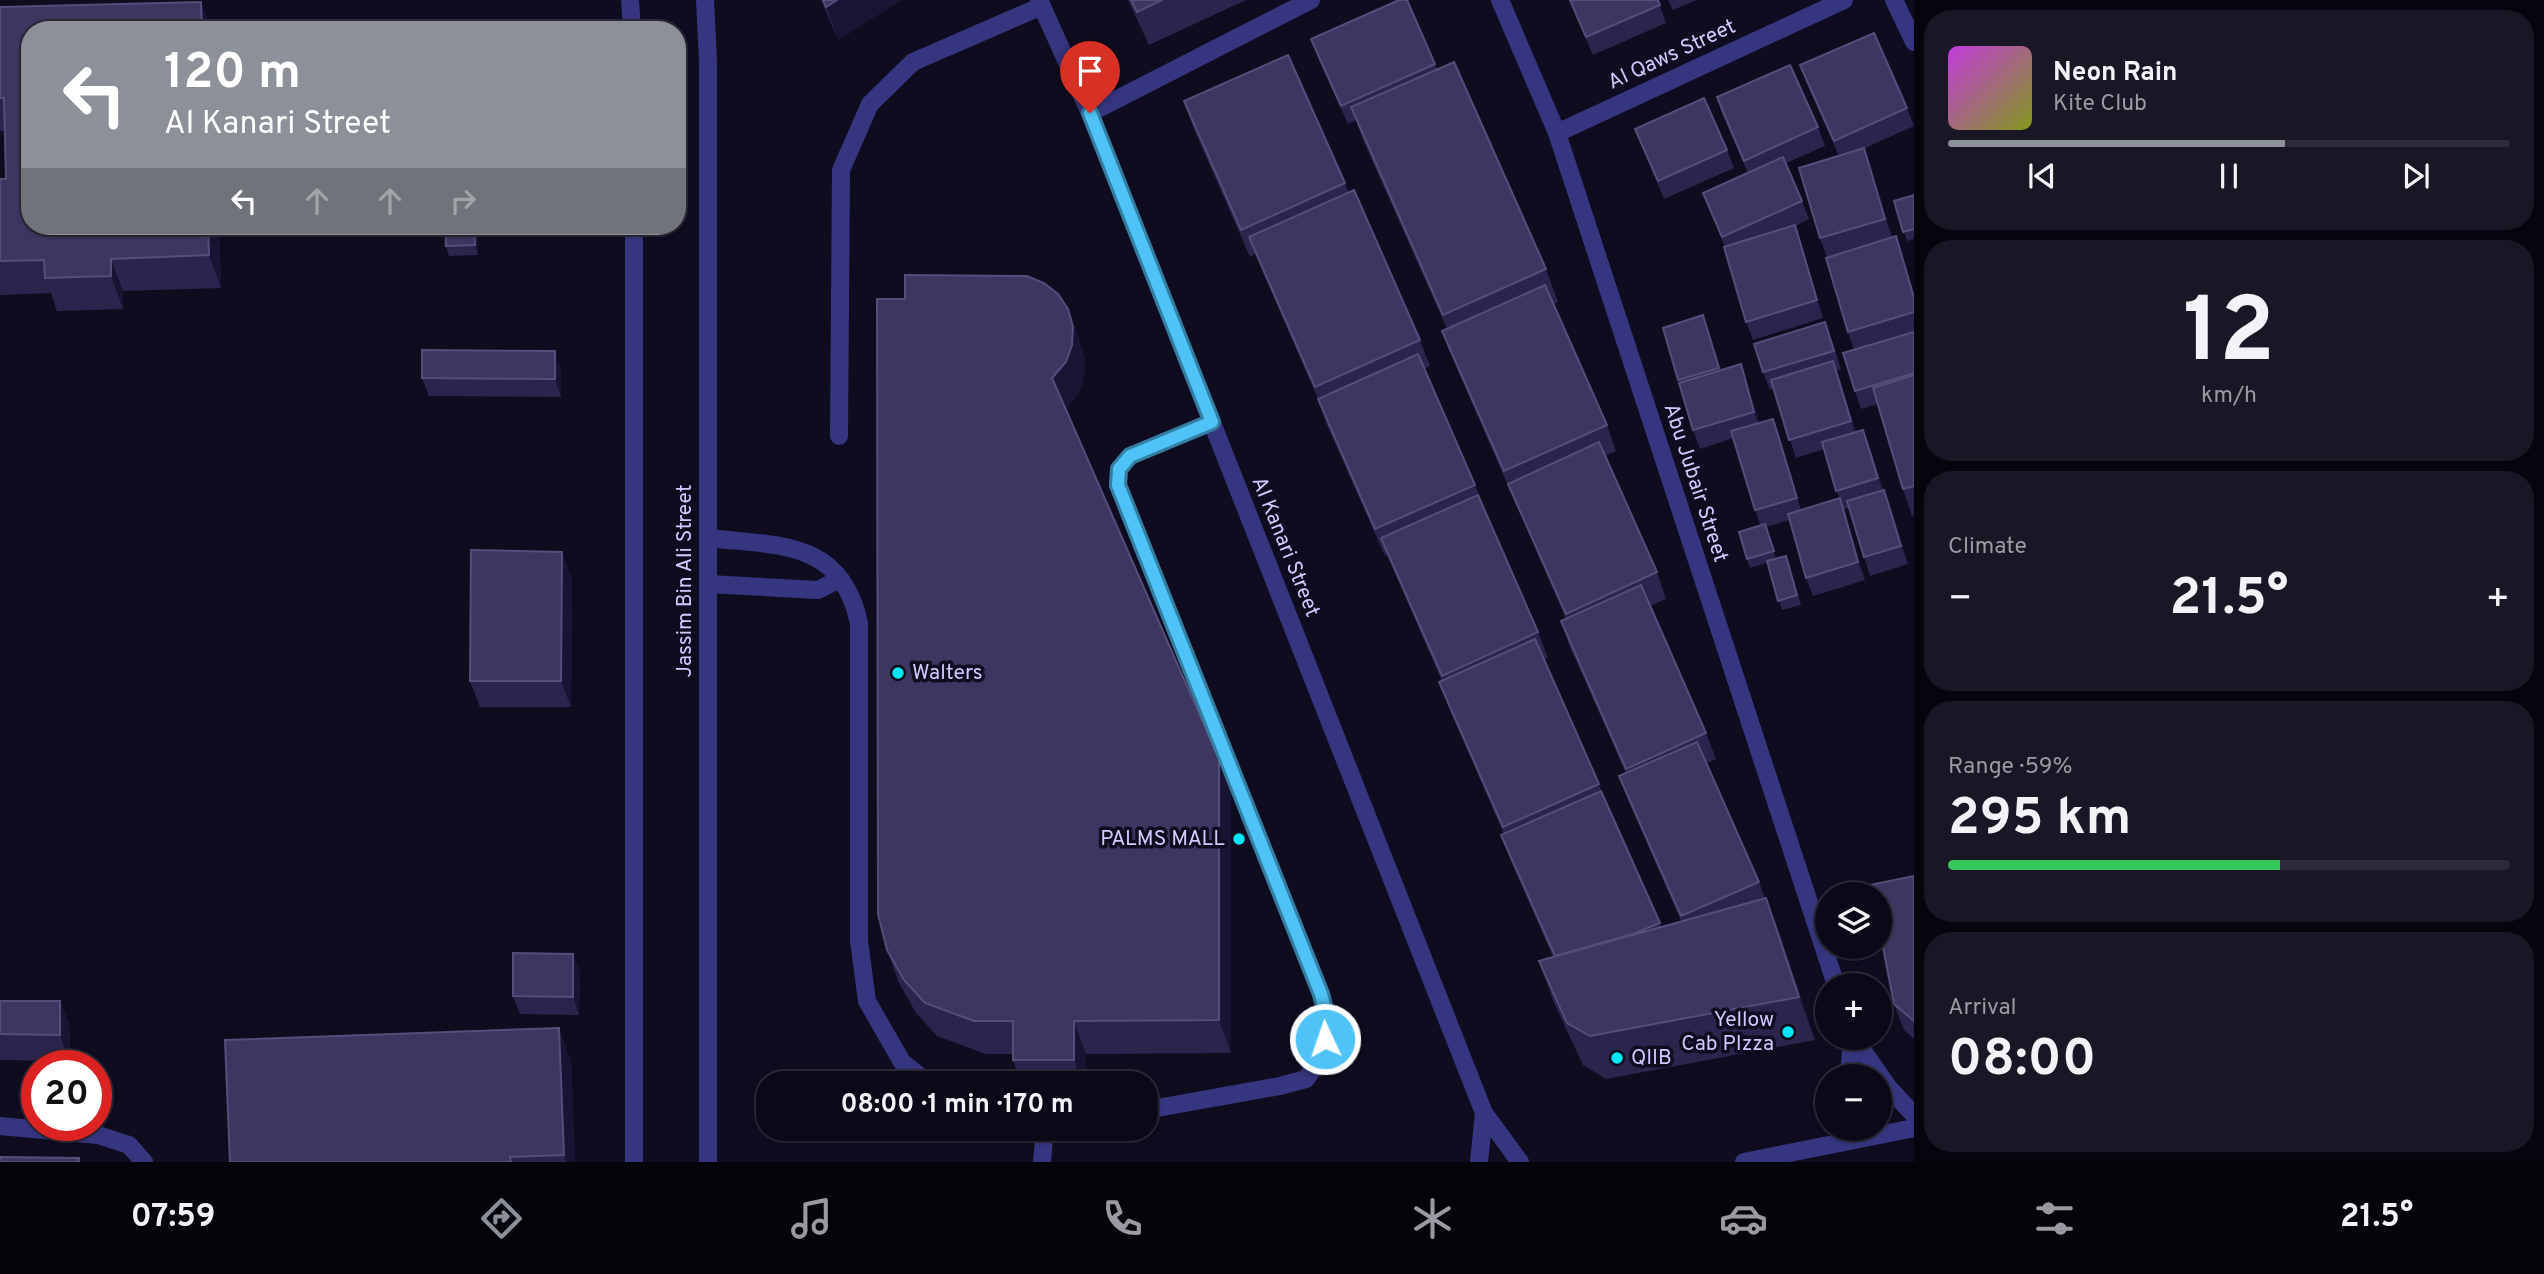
<!DOCTYPE html>
<meta charset="utf-8">
<style>
body{margin:0;font-family:Overpass,sans-serif;background:#191725;color:#f1f3f6;height:100vh;display:flex;flex-direction:column;font-size:26px;white-space:nowrap}
*{box-sizing:border-box;margin:0}
p{font-size:23px;color:#9a9aa2}
.icon{flex:none;width:38px;height:38px;fill:none;stroke:currentColor;stroke-width:2;stroke-linecap:round;stroke-linejoin:round}
.map{position:relative;flex:1;overflow:hidden}
.drawer{display:flex;flex-direction:column;gap:10px;padding:10px;background:#06050d;width:630px}
.drawer>*{flex:none}
.guide{position:absolute;left:21px;top:21px;width:665px;height:214px;border-radius:28px;box-shadow:0 2px 5px #0004,0 0 0 2px #2b2a37;background:#8c9099;color:#fff;overflow:hidden}
.buttons{position:absolute;left:1815px;top:882px;display:grid;gap:14px}
.buttons a{display:grid;place-items:center;width:77px;height:77px;border-radius:50%;background:#0b0918;box-shadow:0 2px 5px #0004,0 0 0 2px #2b2a37;font-size:35px}
.speed{position:absolute;left:21px;top:1050px;display:flex;gap:14px;font-size:35px;font-weight:700;text-align:center}
.speed>*{display:grid;place-content:center;width:91px;height:91px;border-radius:50%;background:#0b0918;box-shadow:0 2px 5px #0004,0 0 0 2px #2b2a37;line-height:1}
.speed .limit{border:10px solid #d22;background:#fff;color:#111}
.pin{position:absolute;display:grid;place-items:center;width:60px;height:60px;color:#fff;margin:-72px -30px;border-radius:50% 50% 50% 0;rotate:-45deg;box-shadow:0 0 7px #0007}
.pin .icon{rotate:45deg}
.me{position:absolute;width:77px;margin:-38px;rotate:357deg;stroke-linejoin:round;filter:drop-shadow(0 0 5px #0008)}
.turn{display:flex;align-items:center;gap:24px;height:147px;padding:0 28px;font-size:32px}
.turn .icon{width:91px;height:91px;stroke-width:2.5}
.turn b{display:block;font-size:49px;line-height:60px}
.lanes{display:flex;align-items:center;height:66px;padding:0 28px;background:#0003;justify-content:center;gap:35px;direction:ltr}
.lanes .off{opacity:.35}
.big{font-size:52px;font-weight:700;line-height:1.1}
.drawer .widget{flex:1;display:flex;flex-direction:column;justify-content:center;gap:10px;min-width:0;padding:0 24px;border-radius:28px;background:#191725}
.drawer .dial{align-items:center;gap:0}
.dial b{font-size:91px;line-height:1}
.song{display:flex;align-items:center;gap:21px}
.cover{width:84px;height:84px;border-radius:10px;background:linear-gradient(135deg,hsl(290 70% 55%),hsl(70 70% 35%))}
.played{height:7px;border-radius:4px;background:linear-gradient(90deg,#8c9099 60%,#2b2a37 60%)}
.keys{display:flex;justify-content:space-around;direction:ltr}
.heat{display:flex;justify-content:space-between;align-items:center;font-size:38px;direction:ltr}
.charge{height:10px;border-radius:5px;background:linear-gradient(90deg,#34c759 59%,#2b2a37 0)}
.trip{position:absolute;left:756px;top:1071px;width:402px;height:70px;border-radius:28px;background:#0b0918;box-shadow:0 2px 5px #0004,0 0 0 2px #2b2a37;font-weight:700;line-height:70px;text-align:center}
.menu{display:flex;height:112px;justify-content:space-around;align-items:center;background:#04040a;color:#9a9aa2}
.menu .icon{width:49px;height:49px}
.menu .active{color:#8c9099}
.menu b{font-size:32px;color:#f1f3f6}
main{display:flex;flex:1;min-height:0}
.map>svg:first-child{display:block}
.lines{fill:none;stroke-linecap:round;stroke-linejoin:round}
.service{stroke:#363680;stroke-width:18}
.minor{stroke:#363680;stroke-width:18}
.tertiary{stroke:#363680;stroke-width:18}
.wall{fill:#2b254e}
.shaded-wall{fill:#191334}
.building{fill:#3d3661;stroke:#544e7a;stroke-width:2}
.route-casing{stroke:#337fa1;stroke-width:18}
.route{stroke:#4fc3f7;stroke-width:12}
.poi-dot{fill:#00e6f6;stroke:#0f0c20;stroke-width:2.5}
.labels{text-anchor:middle;dominant-baseline:central;stroke-width:7;stroke-linejoin:round;paint-order:stroke}
.street-label{font-size:21px;fill:#cfcbff;stroke:#0f0c20}
.poi-label{font-size:21px;fill:#cfcbff;stroke:#0f0c20;text-anchor:start}
</style>
<main>
<div class="map">
<svg width="1914" height="1162" viewBox="0 0 1914 1162">
<rect width="100%" height="100%" fill="#0f0c20"/>
<g class="lines">
<path class="service" d="M839 436 841 170 870 104 913 62 1042 6
M708 538C777 546 841 539 859 623V941L867 1001 902 1062 928 1083
M708 584 818 590 840 579
M1146 1110 1280 1086 1306 1079 1322 1056 1328 1022 1321 994 1118 485 1119 469 1130 456 1212 422
M0 1126 98 1135 129 1145 144 1162
M1042 1162 1045 1129"/>
<path class="minor" d="M1039 0 1090 113 1484 1113 1520 1162
M1500 0 1557 133 1836 985
M1894 0 1914 42
M1090 113 1311 0
M1557 133 1844 0
M1854 1038 1888 1087 1914 1115
M1849 1076 1852 1038
M1479 1162 1484 1113"/>
<path class="tertiary" d="M630 0 632 30
M705 0 708 62V1162
M634 226V1162
M1744 1162 1914 1128"/>
</g>
<path class="wall" d="M821 0H901L838 40Z
M1128 0H1246L1149 45Z
M1407 0 1437 69 1546 269 1558 302 1554 304 1607 425 1616 451 1605 456 1657 572 1666 599 1650 606 1706 733 1716 759 1706 763 1759 882 1765 898H1766L1782 940 1815 1040 1606 1079 1583 1065 1554 1003 1539 961 1553 957 1511 861 1501 835 1504 834 1449 708 1439 682 1442 681 1387 555 1385 556 1327 425 1318 399 1255 254 1250 257 1193 127 1184 101 1345 183 1349 193 1420 340 1430 366 1424 369 1475 485 1484 508 1538 632 1548 658 1544 660 1661 927 1681 921 1629 802 1619 776 1626 773 1570 647 1561 621 1566 619 1452 357 1442 331 1447 329 1363 140 1356 120 1348 124 1318 58 1311 39Z
M1569 0H1658L1666 23 1593 55Z
M1668 0H1697L1673 10Z
M201 2 211 30H30L219 226 221 288 123 291V309L57 311 51 293 0 295V179H6L5 131H0V7Z
M1800 65 1907 108 1914 126 1863 149 1871 167 1892 237 1827 257 1820 238 1839 156 1807 84Z
M1717 97 1818 127 1825 146 1786 163 1802 201 1809 219 1795 226 1801 243 1823 318 1753 340 1746 322 1725 247 1703 193 1748 173 1723 116Z
M1635 129 1727 150 1734 168 1664 199 1642 147Z
M1914 195V239L1907 241 1894 201Z
M445 226H477L478 255 449 256 446 246Z
M1902 254 1914 294V515L1912 516 1903 489 1877 404 1861 409 1855 391 1854 350 1848 332Z
M905 299 1068 309 1080 342 1085 360 1084 378 1078 395 1065 409 1219 759 1231 792V1053L1086 1054V1083H1021L1013 1060V1054H986L937 1036 916 1013 899 983 887 950Z
M1703 315 1721 370 1747 383 1759 423 1773 419 1780 437 1801 510 1839 498 1824 449 1796 458 1774 389 1770 390 1763 372 1832 341 1841 369 1837 370 1856 432 1870 448 1883 490H1884L1891 508 1908 564 1870 576 1849 508 1844 509 1865 580 1813 596 1806 578 1789 520 1766 527 1776 559 1789 565 1801 605 1782 610 1767 563 1750 568 1747 559 1760 525 1733 438 1700 449 1693 430 1663 328Z
M561 369V397L429 396 422 378Z
M572 578 571 707H480L470 681Z
M1914 876V1039L1904 1030 1894 1004Z
M580 972 579 1015 520 1014 513 996Z
M0 1001H60L70 1027 69 1061 0 1060Z
M571 1061 575 1162H230Z"/>
<path class="shaded-wall" d="M837 0H901L838 40 826 7Z
M201 2 211 30H202Z
M1864 148 1871 167 1892 237 1885 219Z
M1795 225 1801 243 1823 318 1817 300Z
M208 226H219L221 288 209 255Z
M474 226H477L478 255 475 245Z
M1896 236 1902 254 1914 294V298Z
M111 259 123 291V309L111 276Z
M1068 309 1080 342 1085 360 1084 378 1078 395 1064 410 1052 378Z
M1703 315 1710 334 1725 386 1719 368Z
M555 351 561 369V397L555 379Z
M1833 361 1840 379 1858 439 1851 421Z
M1741 364 1747 383 1761 430 1754 412Z
M1773 419 1780 437 1803 516 1797 498Z
M1863 430 1870 448 1884 496 1878 478Z
M1884 490 1891 508 1908 564 1901 546Z
M1840 498 1846 516 1865 580 1858 562Z
M562 552 572 578 571 707 561 681Z
M1219 759 1231 792V1053L1219 1020Z
M1766 898 1782 940 1815 1040 1799 997Z
M573 954 580 972 579 1015 573 997Z
M60 1001 70 1027 69 1061 60 1035Z
M1074 1021 1086 1054V1083H1082L1074 1060Z
M559 1028 571 1061 575 1162H566L564 1155Z"/>
<path class="building" d="M823 0H837L826 7Z
M1131 0H1162L1137 12Z
M1399 0H1407L1435 64 1341 106 1311 39Z
M1570 0H1658L1660 5 1586 37Z
M201 2 202 30H30V226H208L209 255 111 259V276L45 278 44 260 0 261V179H6L4 98H0V7Z
M1874 33 1907 108 1834 141 1800 65Z
M1288 55 1345 183 1241 230 1184 101Z
M1454 62 1546 269 1443 315 1351 107Z
M1790 65 1818 127 1744 161 1717 97Z
M1704 98 1727 150 1658 181 1635 129Z
M1864 148 1885 219 1820 238 1799 168Z
M1783 157 1802 201 1722 237 1703 193Z
M1354 190 1420 340 1315 387 1249 237Z
M1914 195V229L1903 232 1894 201Z
M1795 225 1817 300 1746 322 1724 247Z
M445 226H474L475 245 446 246Z
M1896 236 1914 298V312L1848 332 1826 258Z
M905 275 1027 276 1044 283 1058 294 1068 309 1073 327 1072 345 1066 362 1052 378 1219 759V1020L1074 1021V1060H1013V1021H974L925 1003 904 980 887 950 878 914 877 299H905Z
M1545 285 1607 425 1504 471 1442 331Z
M1703 315 1719 368 1678 380 1663 328Z
M1825 322 1834 351 1763 372 1754 344Z
M1914 332V373L1855 391 1843 353Z
M422 350 555 351V379L422 378Z
M1418 354 1475 485 1375 529 1318 399Z
M1833 361 1851 421 1789 440 1771 380Z
M1741 364 1754 412 1693 430 1679 383Z
M1914 375V486L1903 489 1873 388Z
M1773 419 1797 498 1755 510 1731 431Z
M1863 430 1878 478 1836 491 1822 442Z
M1599 442 1657 572 1566 614 1508 484Z
M1884 490 1901 546 1864 557 1847 501Z
M1478 495 1538 632 1442 676 1381 538Z
M1840 498 1858 562 1806 578 1788 514Z
M1765 524 1774 551 1747 559 1739 532Z
M471 550 562 552 561 681H470Z
M1786 556 1797 595 1778 601 1767 561Z
M1641 585 1706 733 1626 769 1561 621Z
M1535 639 1599 784 1503 827 1439 682Z
M1697 742 1759 882 1681 916 1619 776Z
M1601 791 1660 923 1633 934 1555 956 1501 835Z
M1914 876V1021L1894 1004 1880 932V894H1872L1870 885Z
M1766 898 1799 997 1590 1036 1567 1023 1539 961Z
M513 953 573 954V997L513 996Z
M0 1001H60V1035L0 1034Z
M559 1028 564 1155 510 1157 511 1162H230L225 1040Z
M0 1157 79 1158V1162H0Z"/>
<g class="lines">
<defs>
<path id="route" d="M1090 113 1212 422 1130 456 1119 469 1118 485 1321 994 1328 1022 1325 1039"/>
</defs>
<use href="#route" class="route-casing"/>
<use href="#route" class="route"/>
</g>
<g class="poi-dot">
<circle cx="898" cy="673" r="7"/>
<circle cx="1239" cy="839" r="7"/>
<circle cx="1788" cy="1032" r="7"/>
<circle cx="1617" cy="1058" r="7"/>
</g>
<g class="labels">
<g class="street-label">
<text transform="translate(1672 55) rotate(-25)">Al Qaws Street</text>
<text transform="translate(1695 483) rotate(72)">Abu Jubair Street</text>
<text transform="translate(1285 547) rotate(68)">Al Kanari Street</text>
<text transform="translate(685 581) rotate(-90)">Jassim Bin Ali Street</text>
</g>
<g class="poi-label">
<text x="912" y="673">Walters</text>
<text x="1225" y="839" text-anchor="end">PALMS MALL</text>
<text x="1774" y="1020" text-anchor="end">Yellow<tspan x="1774" dy="24">Cab PIzza</tspan></text>
<text x="1631" y="1058">QIIB</text>
</g>
</g>
</svg>
<div class="buttons">
<a><svg class="icon" aria-label="layers" viewBox="0 0 24 24"><path d="M12 4l9 5-9 5-9-5zM3 14l9 5 9-5"/></svg></a>
<a>+</a>
<a>−</a>
</div>
<div class="speed"><div class="limit">20</div></div>
<div class="pin" style="left:1090px;top:113px;background:#d93025"><svg class="icon" aria-label="arrive" viewBox="0 0 24 24"><path d="M6 21V4h12l-3 4 3 4H6"/></svg></div>
<svg class="me" style="left:1325px;top:1039px" viewBox="-20 -20 40 40"><circle r="17" fill="#4fc3f7" stroke="#fff" stroke-width="3"/><path d="M0-11L8 9 0 5-8 9z" fill="#fff"/></svg>
<div class="trip">08:00 · 1 min · 170 m</div>
<div class="guide">
<div class="turn"><svg class="icon" aria-label="left" viewBox="0 0 24 24"><path d="M17 20v-9H6M10 6l-5 5 5 5"/></svg><div><b>120 m</b>Al Kanari Street</div></div>
<div class="lanes"><svg class="icon" aria-label="left" viewBox="0 0 24 24"><path d="M17 20v-9H6M10 6l-5 5 5 5"/></svg><svg class="icon off" aria-label="ahead" viewBox="0 0 24 24"><path d="M12 20V5M6 11l6-6 6 6"/></svg><svg class="icon off" aria-label="ahead" viewBox="0 0 24 24"><path d="M12 20V5M6 11l6-6 6 6"/></svg><svg class="icon off" aria-label="right" viewBox="0 0 24 24"><path d="M7 20v-9h11M14 6l5 5-5 5"/></svg></div>
</div>
</div>
<section class="drawer">
<div class="widget">
<div class="song"><i class="cover"></i><div><b>Neon Rain</b><p>Kite Club</p></div></div>
<div class="played"></div>
<div class="keys"><svg class="icon" aria-label="previous" viewBox="0 0 24 24"><path d="M18 5L8 12l10 7zM5 5v14"/></svg><svg class="icon" aria-label="pause" viewBox="0 0 24 24"><path d="M8 5v14M16 5v14"/></svg><svg class="icon" aria-label="next" viewBox="0 0 24 24"><path d="M6 5l10 7-10 7zM19 5v14"/></svg></div>
</div>
<div class="widget dial"><b>12</b><p>km/h</p></div>
<div class="widget"><p>Climate</p>
<div class="heat"><a>−</a><b class="big">21.5°</b><a>+</a></div>
</div>
<div class="widget"><p>Range · 59%</p><b class="big">295 km</b><div class="charge"></div></div>
<div class="widget"><p>Arrival</p><b class="big">08:00</b></div>
</section>
</main>
<nav class="menu">
<b>07:59</b>
<svg class="icon active" aria-label="directions" viewBox="0 0 24 24"><path d="M12 3l9 9-9 9-9-9zM9 14v-3h6M13 9l2 2-2 2"/></svg>
<svg class="icon" aria-label="music" viewBox="0 0 24 24"><path d="M9 18V5l10-2v13"/><circle cx="6" cy="18" r="3"/><circle cx="16" cy="16" r="3"/></svg>
<svg class="icon" aria-label="phone" viewBox="0 0 24 24"><path d="M5 4h4l2 5-3 2q2 4 5 5l2-3 5 2v4C11 20 4 13 5 4z"/></svg>
<svg class="icon" aria-label="climate" viewBox="0 0 24 24"><path d="M12 3v18M4 7l16 10M4 17L20 7"/></svg>
<svg class="icon" aria-label="car" viewBox="0 0 24 24"><path d="M5 17H2v-5l4-1 3-4h7l3 4 3 1v5h-3M9 17h6M6 11h13"/><circle cx="7" cy="17" r="2"/><circle cx="17" cy="17" r="2"/></svg>
<svg class="icon" aria-label="filters" viewBox="0 0 24 24"><path d="M4 7h16M4 17h16"/><circle cx="9" cy="7" r="2"/><circle cx="15" cy="17" r="2"/></svg>
<b>21.5°</b>
</nav>
